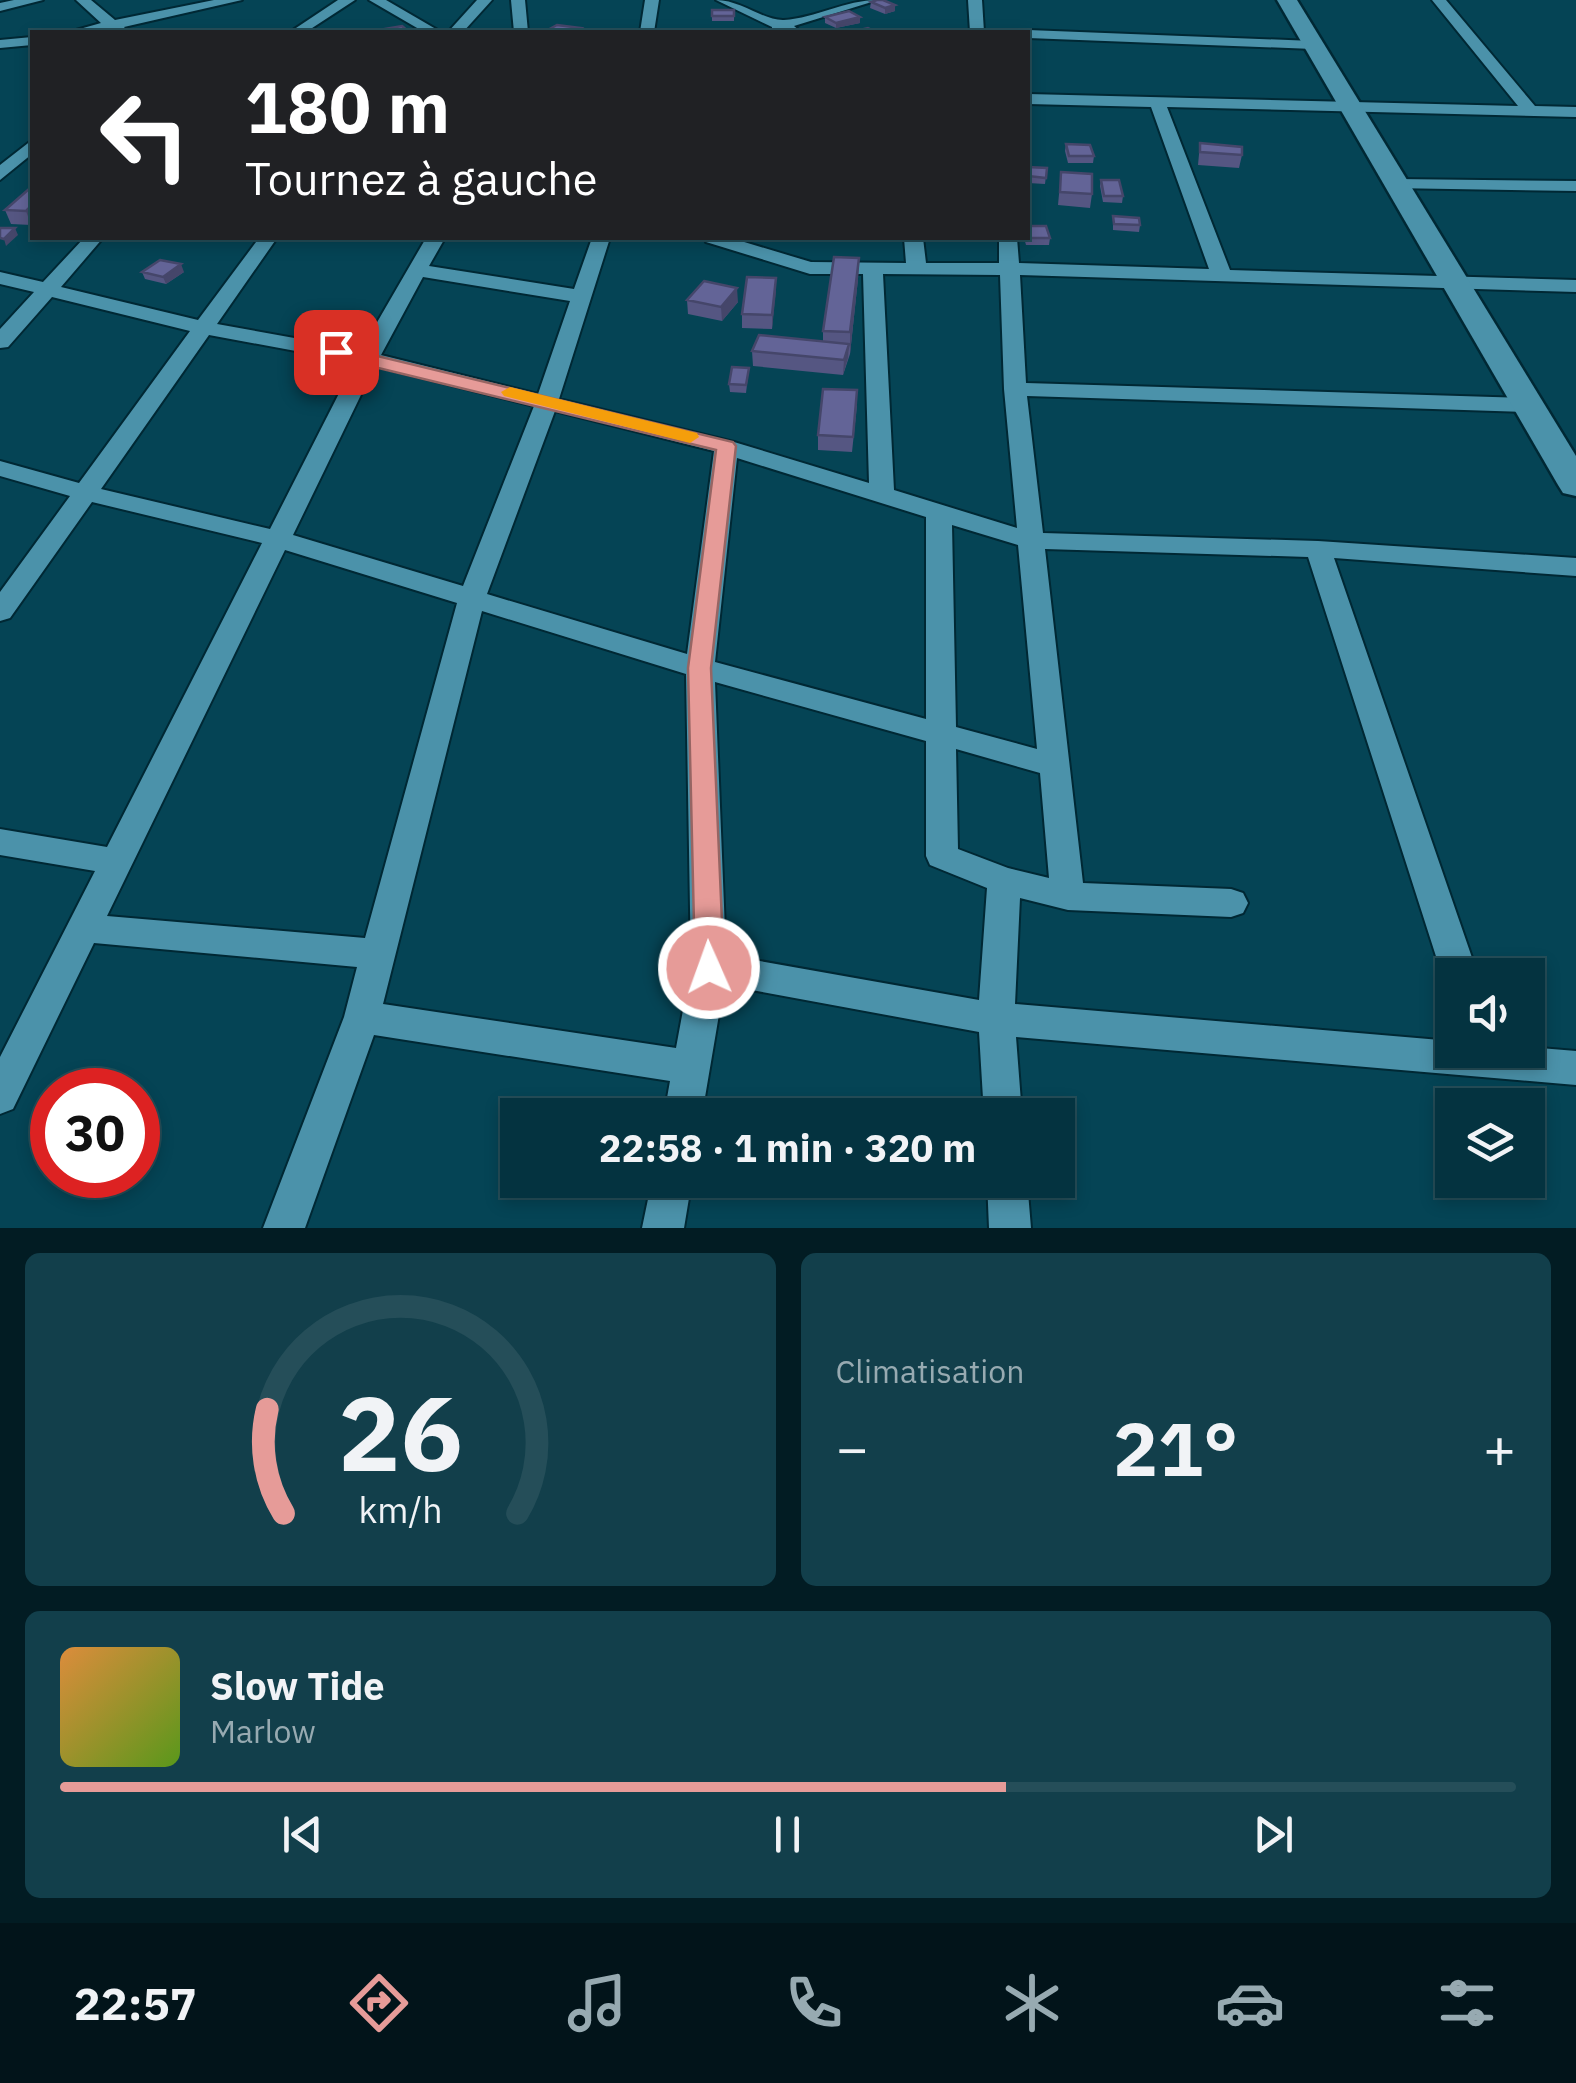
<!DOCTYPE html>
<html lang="fr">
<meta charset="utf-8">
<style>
body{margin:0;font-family:"IBM Plex Sans",sans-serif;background:#123f4b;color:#f1f3f6;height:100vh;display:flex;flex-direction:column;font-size:38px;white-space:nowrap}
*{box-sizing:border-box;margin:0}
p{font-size:32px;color:#97aab1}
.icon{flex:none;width:55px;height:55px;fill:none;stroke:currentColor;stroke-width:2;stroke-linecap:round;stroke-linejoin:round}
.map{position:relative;height:1228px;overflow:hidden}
.panel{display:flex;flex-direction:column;gap:25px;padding:25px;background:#021c23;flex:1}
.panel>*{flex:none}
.hud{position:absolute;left:30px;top:30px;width:1000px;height:210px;border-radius:0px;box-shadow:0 5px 15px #0003,0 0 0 2px #254e59;background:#202124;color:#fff;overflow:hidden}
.fabs{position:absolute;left:1435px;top:958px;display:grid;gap:20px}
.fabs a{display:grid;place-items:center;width:110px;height:110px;border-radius:0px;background:#043340;box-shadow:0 5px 15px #0003,0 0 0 2px #254e59;font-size:50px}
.speed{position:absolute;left:30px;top:1068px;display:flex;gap:20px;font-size:50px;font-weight:700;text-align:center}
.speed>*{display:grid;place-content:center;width:130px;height:130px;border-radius:50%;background:#043340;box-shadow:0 5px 15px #0003,0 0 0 2px #254e59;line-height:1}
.speed .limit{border:15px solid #d22;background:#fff;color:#111}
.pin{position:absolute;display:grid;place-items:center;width:85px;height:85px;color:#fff;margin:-42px;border-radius:20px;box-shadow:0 5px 15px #0006}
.me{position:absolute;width:110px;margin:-55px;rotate:358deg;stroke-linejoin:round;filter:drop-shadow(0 0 8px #0008)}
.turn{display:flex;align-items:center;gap:35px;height:210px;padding:0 50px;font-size:45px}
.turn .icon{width:130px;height:130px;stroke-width:2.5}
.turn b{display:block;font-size:70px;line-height:85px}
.big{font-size:75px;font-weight:800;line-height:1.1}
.panel .card{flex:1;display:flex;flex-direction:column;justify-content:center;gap:15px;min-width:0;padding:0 35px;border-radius:15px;background:#123f4b}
.panel .dial{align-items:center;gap:0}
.dial svg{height:260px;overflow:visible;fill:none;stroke:#254e59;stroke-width:7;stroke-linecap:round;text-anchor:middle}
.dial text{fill:#f1f3f6;stroke:none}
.song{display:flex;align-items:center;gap:30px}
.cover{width:120px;height:120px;border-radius:15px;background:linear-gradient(135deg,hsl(30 70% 55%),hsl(90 70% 35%))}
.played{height:10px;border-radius:5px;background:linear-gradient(90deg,#e69b98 65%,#254e59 65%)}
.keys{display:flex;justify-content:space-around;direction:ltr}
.heat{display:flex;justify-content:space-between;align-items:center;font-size:55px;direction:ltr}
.panel .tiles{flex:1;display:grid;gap:25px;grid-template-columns:1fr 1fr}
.card:last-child{grid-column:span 2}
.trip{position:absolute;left:500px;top:1098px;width:575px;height:100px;border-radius:0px;background:#043340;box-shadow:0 5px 15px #0003,0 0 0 2px #254e59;font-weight:800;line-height:100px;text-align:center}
.dock{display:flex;height:160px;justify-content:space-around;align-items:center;background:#02141a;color:#97aab1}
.dock .icon{width:70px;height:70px}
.dock .selected{color:#e69b98}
.dock b{font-size:45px;color:#f1f3f6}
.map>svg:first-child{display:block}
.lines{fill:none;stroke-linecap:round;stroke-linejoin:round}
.street-casing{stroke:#002834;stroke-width:4}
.secondary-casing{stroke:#002834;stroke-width:5}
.street{fill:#4b92aa;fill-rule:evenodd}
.secondary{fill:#4b92aa;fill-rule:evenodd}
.wall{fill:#555682}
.shaded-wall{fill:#45466a}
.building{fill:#636497;stroke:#45466a;stroke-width:2.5}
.route{fill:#e69b98;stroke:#966563;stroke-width:2.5}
.slow{fill:#f59e0b}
</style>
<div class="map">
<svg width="1576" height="1228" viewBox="0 0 1576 1228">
<rect width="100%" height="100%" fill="#054455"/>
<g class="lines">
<defs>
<path id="street" d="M14 0H43L0 11V3Z
M76 0H91L115 20 214 0H242L124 27 128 32H69L101 23Z
M338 0H355L306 32H290Z
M369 0H386L441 32H424Z
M477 0H492L463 32H448Z
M511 0H525L528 32H514Z
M645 0H659L654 32H640Z
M716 0C741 0 764 21 784 20 816 18 845 0 878 0L794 26 801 32H772V27Z
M968 0H982L984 32H970Z
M1432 0H1446L1535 106 1576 107V117L1167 107 1230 270 1576 280V292L1020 275 1026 383 1528 398 1539 405 1528 412 1027 396 1043 533 1318 541 1576 558V576L1334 558 1478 975H1452V988L1442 975 1308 557 1045 549 1083 883 1231 889 1243 893 1248 903 1243 913 1231 917 1068 910 1020 898 1015 1004 1452 1041V1050H1528V1047L1576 1051V1085L1016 1037 1022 1115H984L979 1032 724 985 702 1115H664L670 1081 374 1035 305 1228H263L344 1017 357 967 94 943 13 1109 0 1114V1057L95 871 0 855V829L107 847 262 543 92 502 10 618 0 621V592L70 496 0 476V461L79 483 190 331 52 297 8 347 0 348V329L34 292 0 284V272L43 282 84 238H103L61 287 198 320 259 238H277L217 324 361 350 426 238H445L429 266 574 289 592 238H610L559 399 734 442 869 483 863 274H810L706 242 704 238H731L811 262 906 263 904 238H923L926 263H999V238H1017L1019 263 1209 269 1151 107 1028 104V94L1518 106ZM883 274 1000 275 1004 389 1017 528 894 490ZM423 277 570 301 538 394 381 355ZM209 335 355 362 270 529 101 489ZM375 366 534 406 463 586 293 535ZM555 411 714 451 687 654 487 594ZM737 458 926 517V719L715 662ZM952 525 1018 545 1037 749 956 727ZM285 550 457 603 365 938 107 916ZM482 611 686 674 691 967 676 1048 383 1004ZM715 682 926 741V856L930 865 987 888 979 1000 726 955ZM956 749 1040 773 1049 878 1008 868 958 849Z
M1028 30 1313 41 1320 45 1313 49 1028 38V32H1022Z
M32 37V45L0 48V40Z
M32 140V154L0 180V165Z
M1396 179 1576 181V191L1390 188V180Z
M652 1180H692L684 1228H642Z
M987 1180H1027L1031 1228H989Z"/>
<path id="secondary" d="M1277 0H1297L1576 456V496L1563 493 1558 485Z"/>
</defs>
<use href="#street" class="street-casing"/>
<use href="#secondary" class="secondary-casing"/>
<use href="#street" class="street"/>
<use href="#secondary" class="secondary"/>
</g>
<path class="wall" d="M871 2 895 11 885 14 870 8Z
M712 10H734V21H712Z
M825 17 860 23 836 28 825 23Z
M1200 143 1242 155 1239 168 1198 165Z
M1066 144 1094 156 1093 163H1068L1065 151Z
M1028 167 1047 168 1045 184 1028 183Z
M1061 172 1092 194 1090 208 1058 205Z
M1101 180 1123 196 1122 203 1103 202 1100 186Z
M29 189 31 225 11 224 5 210Z
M1113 216 1140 225 1139 232 1113 230Z
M1024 238H1050L1049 245H1026Z
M859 258 858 279 850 354 843 375 753 366 752 351 823 341V331Z
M142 272H184L166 284 145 279Z
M776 278 772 329 742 328V314Z
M687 300 738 302 722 321 688 314Z
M749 368 746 393 730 392 729 384Z
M857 405 852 452 818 450V435Z"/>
<path class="shaded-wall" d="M895 5V11L885 14V8Z
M860 17V23L836 28V23Z
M32 205V223L31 225 26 211Z
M15 228 18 235 6 246 4 239Z
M859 258 858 279 850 354V332Z
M181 264 184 272 166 284 163 277Z
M776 278V292L772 329V315Z
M737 288 738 302 722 321 721 307Z
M849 344 848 358 843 375 844 360Z"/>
<path class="building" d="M877 0H883L895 5 885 8 871 2Z
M712 10H734V16H712Z
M849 11 860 17 836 23 825 17Z
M557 25 581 28 575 32H544Z
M402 26 409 32H367Z
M868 28 876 32H864L860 30Z
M1200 143 1242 147V155L1200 152Z
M1066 144 1090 145 1094 156H1069Z
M1028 167 1047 168 1046 178 1028 176Z
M1061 172 1092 174V194L1060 192Z
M1101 180H1119L1123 196H1104Z
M29 189H32V205L26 211 5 210Z
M1113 216 1139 218 1140 225 1114 224Z
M1028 226H1046L1050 238H1027Z
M0 228H15L4 239 0 238Z
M834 257 859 258 850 332 823 331Z
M160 260 181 264 163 277 142 272Z
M747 277 776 278 772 315 742 314Z
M704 281 737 288 721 307 687 300Z
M759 335 849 344 844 360 752 351Z
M732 367 749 368 746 385 729 384Z
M823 389 857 390 853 437 818 435Z"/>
<path class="route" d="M336 346 733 442 736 446 711 668 724 968 720 976 709 980 699 976 695 968 688 668 716 450 329 356V348Z"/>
<path class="slow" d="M510 387 697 433 699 437 690 443 504 396 501 392Z"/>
</svg>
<div class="fabs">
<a><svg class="icon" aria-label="sound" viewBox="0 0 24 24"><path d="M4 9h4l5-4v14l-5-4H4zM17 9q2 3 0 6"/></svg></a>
<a><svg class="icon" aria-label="layers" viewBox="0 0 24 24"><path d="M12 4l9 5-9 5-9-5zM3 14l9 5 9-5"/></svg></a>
</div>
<div class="speed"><div class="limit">30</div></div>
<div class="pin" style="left:336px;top:352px;background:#d93025"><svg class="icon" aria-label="arrive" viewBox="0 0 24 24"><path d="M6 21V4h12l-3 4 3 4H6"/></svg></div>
<svg class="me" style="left:709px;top:968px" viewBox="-20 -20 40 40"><circle r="17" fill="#e69b98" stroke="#fff" stroke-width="3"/><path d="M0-11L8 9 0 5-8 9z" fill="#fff"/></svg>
<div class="trip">22:58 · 1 min · 320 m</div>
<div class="hud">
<div class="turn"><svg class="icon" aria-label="left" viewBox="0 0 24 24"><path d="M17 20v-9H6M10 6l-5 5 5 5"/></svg><div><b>180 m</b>Tournez à gauche</div></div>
</div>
</div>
<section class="panel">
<div class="tiles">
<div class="card dial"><svg viewBox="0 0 100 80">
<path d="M14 69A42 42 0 1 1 86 69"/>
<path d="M14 69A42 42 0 0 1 9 37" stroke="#e69b98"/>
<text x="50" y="56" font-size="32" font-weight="700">26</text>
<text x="50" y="72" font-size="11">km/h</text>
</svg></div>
<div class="card"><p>Climatisation</p>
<div class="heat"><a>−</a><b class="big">21°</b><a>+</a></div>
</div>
<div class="card">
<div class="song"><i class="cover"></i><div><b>Slow Tide</b><p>Marlow</p></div></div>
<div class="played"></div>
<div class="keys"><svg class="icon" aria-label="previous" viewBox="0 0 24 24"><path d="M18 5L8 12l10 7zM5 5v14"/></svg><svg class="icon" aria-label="pause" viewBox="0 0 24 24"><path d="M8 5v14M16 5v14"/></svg><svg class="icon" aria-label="next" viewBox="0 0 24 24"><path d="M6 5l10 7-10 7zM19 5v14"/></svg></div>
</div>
</div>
</section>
<nav class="dock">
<b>22:57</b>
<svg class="icon selected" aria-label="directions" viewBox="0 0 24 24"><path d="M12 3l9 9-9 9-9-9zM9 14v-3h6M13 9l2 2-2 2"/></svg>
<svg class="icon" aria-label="music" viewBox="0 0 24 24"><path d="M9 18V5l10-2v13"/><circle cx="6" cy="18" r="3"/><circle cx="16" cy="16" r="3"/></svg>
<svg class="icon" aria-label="phone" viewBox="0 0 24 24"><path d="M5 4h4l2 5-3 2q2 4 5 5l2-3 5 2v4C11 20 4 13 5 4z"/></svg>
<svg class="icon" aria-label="climate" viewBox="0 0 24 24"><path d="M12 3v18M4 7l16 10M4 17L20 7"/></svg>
<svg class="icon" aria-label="car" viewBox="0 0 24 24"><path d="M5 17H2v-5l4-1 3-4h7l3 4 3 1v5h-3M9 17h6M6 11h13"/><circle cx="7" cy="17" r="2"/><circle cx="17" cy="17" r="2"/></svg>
<svg class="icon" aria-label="filters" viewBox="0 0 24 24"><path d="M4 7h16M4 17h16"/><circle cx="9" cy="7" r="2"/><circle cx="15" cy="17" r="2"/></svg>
</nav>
